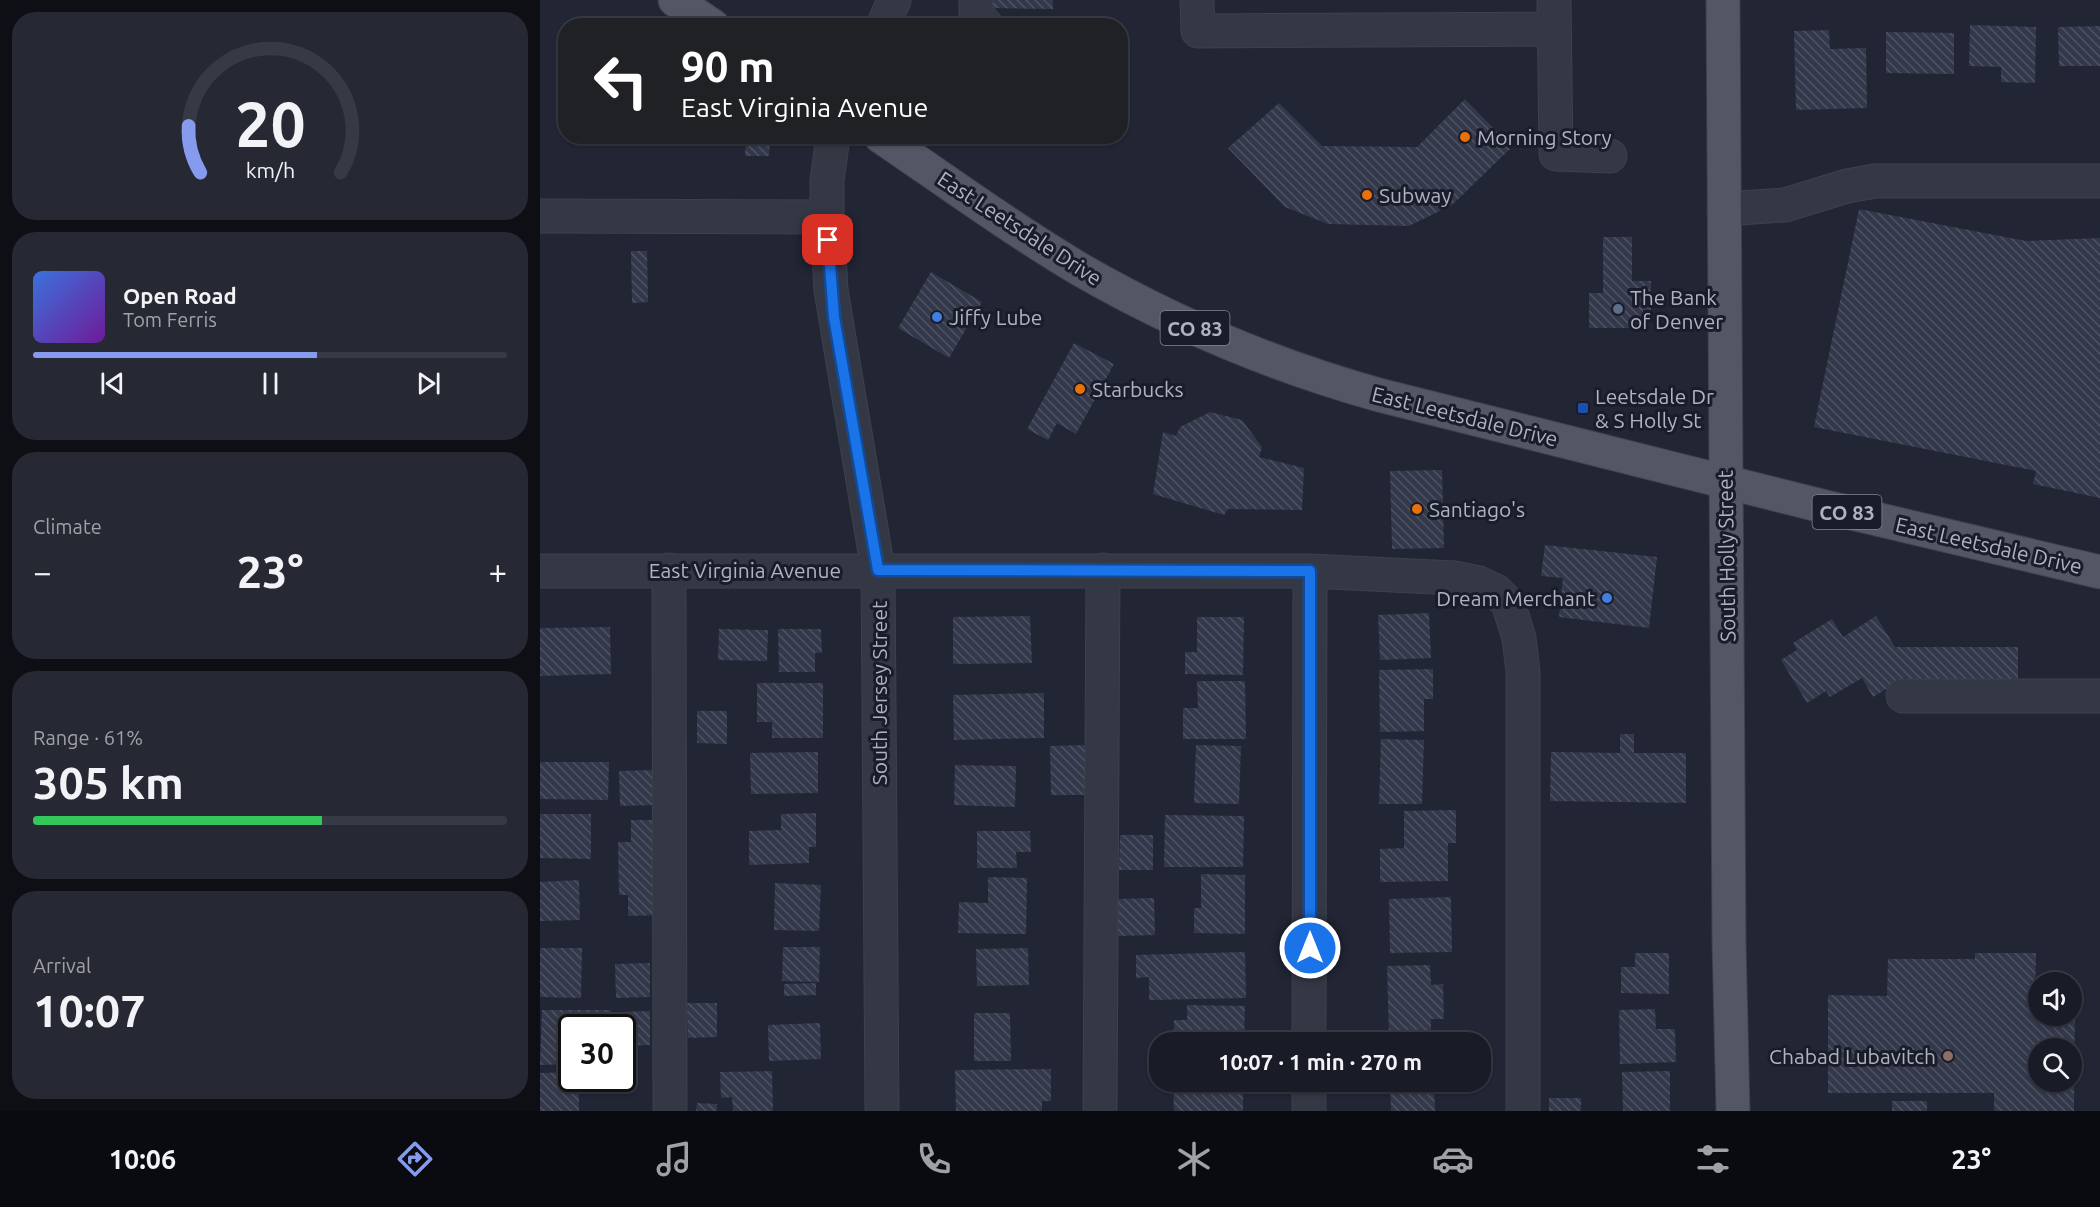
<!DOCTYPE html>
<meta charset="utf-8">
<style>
body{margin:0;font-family:Ubuntu,sans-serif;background:#262933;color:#f1f3f6;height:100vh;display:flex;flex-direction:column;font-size:22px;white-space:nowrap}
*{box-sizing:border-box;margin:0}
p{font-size:20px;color:#9fa1a7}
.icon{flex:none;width:33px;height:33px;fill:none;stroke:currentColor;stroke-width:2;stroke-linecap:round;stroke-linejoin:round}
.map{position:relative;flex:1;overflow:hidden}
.drawer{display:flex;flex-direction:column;gap:12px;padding:12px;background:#0e0f15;width:540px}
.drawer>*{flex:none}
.guide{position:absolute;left:18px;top:18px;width:570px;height:126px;border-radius:24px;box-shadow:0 2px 4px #0004,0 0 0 2px #373a44;background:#202124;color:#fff;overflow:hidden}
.controls{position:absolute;left:1488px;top:972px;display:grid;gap:12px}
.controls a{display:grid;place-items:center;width:54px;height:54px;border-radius:50%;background:#191c27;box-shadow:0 2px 4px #0004,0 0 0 2px #373a44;font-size:30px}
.speed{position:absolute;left:18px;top:1014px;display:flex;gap:12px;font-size:30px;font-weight:700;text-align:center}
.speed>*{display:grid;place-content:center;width:78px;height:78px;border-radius:50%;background:#191c27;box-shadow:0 2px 4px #0004,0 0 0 2px #373a44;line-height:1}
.speed .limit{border:3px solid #111;border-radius:9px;background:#fff;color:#111}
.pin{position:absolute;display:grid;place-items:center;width:51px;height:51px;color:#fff;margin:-26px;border-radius:12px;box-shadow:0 3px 9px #0006}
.me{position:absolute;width:66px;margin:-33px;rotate:0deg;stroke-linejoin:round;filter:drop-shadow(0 0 4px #0008)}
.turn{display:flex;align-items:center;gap:21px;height:126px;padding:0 24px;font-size:27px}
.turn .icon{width:78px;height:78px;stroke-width:2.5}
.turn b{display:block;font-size:42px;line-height:51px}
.big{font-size:45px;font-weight:700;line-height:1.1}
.drawer .card{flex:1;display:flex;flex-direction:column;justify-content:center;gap:9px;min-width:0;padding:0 21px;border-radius:24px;background:#262933}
.drawer .dial{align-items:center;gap:0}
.dial svg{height:156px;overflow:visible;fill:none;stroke:#373a44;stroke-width:7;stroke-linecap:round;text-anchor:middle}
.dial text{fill:#f1f3f6;stroke:none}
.song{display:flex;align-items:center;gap:18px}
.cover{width:72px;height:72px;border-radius:9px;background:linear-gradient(135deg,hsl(220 70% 55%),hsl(280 70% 35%))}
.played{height:6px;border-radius:3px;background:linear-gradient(90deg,#869bee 60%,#373a44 60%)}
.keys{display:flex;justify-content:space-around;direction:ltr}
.heat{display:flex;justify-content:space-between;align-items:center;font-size:33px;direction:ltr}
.charge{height:9px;border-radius:4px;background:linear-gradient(90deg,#34c759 61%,#373a44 0)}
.trip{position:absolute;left:609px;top:1032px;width:342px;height:60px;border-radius:24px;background:#191c27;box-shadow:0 2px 4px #0004,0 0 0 2px #373a44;font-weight:700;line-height:60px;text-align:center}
.tab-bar{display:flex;height:96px;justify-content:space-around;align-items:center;background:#0a0b10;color:#9fa1a7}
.tab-bar .icon{width:42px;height:42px}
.tab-bar .active{color:#869bee}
.tab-bar b{font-size:27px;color:#f1f3f6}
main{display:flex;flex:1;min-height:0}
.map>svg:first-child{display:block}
.building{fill:url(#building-back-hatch);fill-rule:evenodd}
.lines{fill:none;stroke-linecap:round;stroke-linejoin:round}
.minor-casing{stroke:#3d414e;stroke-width:35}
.major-casing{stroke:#3d414e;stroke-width:35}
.minor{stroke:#343845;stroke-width:33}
.major{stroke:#525665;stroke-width:33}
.route-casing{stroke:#114b97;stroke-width:15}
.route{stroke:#1a73e8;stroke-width:10}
.food-dot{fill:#e8710a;stroke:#1a1d29;stroke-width:2}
.service-dot{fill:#5c6f8a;stroke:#1a1d29;stroke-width:2}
.shop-dot{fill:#3f7fe0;stroke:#1a1d29;stroke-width:2}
.transit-dot{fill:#1a4fb4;stroke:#1a1d29;stroke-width:2}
.education-dot{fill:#8d6e63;stroke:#1a1d29;stroke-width:2}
.labels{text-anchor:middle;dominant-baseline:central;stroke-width:6;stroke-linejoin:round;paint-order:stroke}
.shield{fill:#1a1d29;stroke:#828594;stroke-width:1.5}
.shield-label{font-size:20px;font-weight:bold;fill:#aeb2c2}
.poi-label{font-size:21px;fill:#aeb2c2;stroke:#1a1d29;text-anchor:start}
.street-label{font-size:21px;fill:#aeb2c2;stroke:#1a1d29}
</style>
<main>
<section class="drawer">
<div class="card dial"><svg viewBox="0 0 100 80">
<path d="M14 69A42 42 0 1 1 86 69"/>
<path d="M14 69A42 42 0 0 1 8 45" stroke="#869bee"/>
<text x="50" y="56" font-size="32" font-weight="700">20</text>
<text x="50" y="72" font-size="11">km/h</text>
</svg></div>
<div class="card">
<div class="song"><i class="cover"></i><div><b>Open Road</b><p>Tom Ferris</p></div></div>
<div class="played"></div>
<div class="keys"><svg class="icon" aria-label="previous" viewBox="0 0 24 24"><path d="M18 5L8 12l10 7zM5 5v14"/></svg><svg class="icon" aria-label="pause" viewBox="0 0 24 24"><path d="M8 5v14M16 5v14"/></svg><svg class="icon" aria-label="next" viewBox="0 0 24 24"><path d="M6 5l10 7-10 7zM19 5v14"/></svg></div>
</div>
<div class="card"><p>Climate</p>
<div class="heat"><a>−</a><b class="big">23°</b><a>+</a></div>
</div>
<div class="card"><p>Range · 61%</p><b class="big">305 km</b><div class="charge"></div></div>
<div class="card"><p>Arrival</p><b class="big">10:07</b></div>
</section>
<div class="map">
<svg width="1560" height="1111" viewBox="0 0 1560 1111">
<defs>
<pattern id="building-back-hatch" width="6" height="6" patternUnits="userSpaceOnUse" patternTransform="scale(1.5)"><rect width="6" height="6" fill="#33384b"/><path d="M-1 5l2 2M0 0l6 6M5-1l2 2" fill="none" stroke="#4e5263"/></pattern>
</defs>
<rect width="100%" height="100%" fill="#212534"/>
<path class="building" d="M453 0H513V9L453 8Z
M1430 25 1496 27 1495 83 1461 82V67L1429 66Z
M1560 26V66H1519L1518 27Z
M1289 30 1290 49 1326 48 1327 108 1256 110 1254 31Z
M1346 32 1414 33V74L1346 73Z
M925 99 972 147 912 205 869 226 788 224 745 207 688 148 739 103 782 146 877 147Z
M206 137H230L229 156H205Z
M1319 209 1486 241 1560 238V498L1493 484 1496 471 1274 427Z
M1063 237H1092V281H1111V310H1103V328H1049V293H1063Z
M91 251H107L108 302 92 303Z
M391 272 442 302 409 358 358 328Z
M534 343 574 364 536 434 517 423 508 440 487 429Z
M670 412 702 420 722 447 719 457 764 468 762 510 688 509 684 515 613 494 623 432 636 436 640 427Z
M902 470 904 548 852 549 850 471Z
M1005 545 1117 557 1109 628 1019 617 1023 578 1001 576Z
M889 613 891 658 840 660 838 615Z
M490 616 492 663 413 664V617Z
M1336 616 1355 647H1478V683H1370L1366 677 1333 697 1322 678 1290 697 1286 691 1267 703 1241 660 1257 650 1253 643 1292 619 1303 637Z
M657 617H704L703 675 645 674V652H657Z
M70 627 71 674 0 676V628Z
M179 629 228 630 227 661 178 660Z
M238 629H281L282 653H275V672H239Z
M893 669V699H884V731L840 732 839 670Z
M657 681H705L706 739H643V708H658Z
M217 683H283V738H232V722H217Z
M504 693V738L414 740 413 695Z
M157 711H187V744L157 743Z
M1080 734H1094V753H1146V803L1010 801 1011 752 1080 753Z
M841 739 884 740 882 804H839Z
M546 745 547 795H511L510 746Z
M656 745 701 746 699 804 654 803Z
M278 752V793L211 794 210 753Z
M0 762H69L68 800 0 799Z
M415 765 476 766 475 807 414 805Z
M114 770 115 805 80 806 79 771Z
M916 810V843H908V881L840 882V849L864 848V811Z
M276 813V847H269V863L209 865V831L241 830V814Z
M0 814H51V859L0 858Z
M625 815 704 816 703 867H624Z
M91 820H120L122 915 88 916V895H79L78 842H91Z
M437 831H490L491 852H476L477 868H437Z
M580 835H613V870H579Z
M661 874 705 875V934L654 933V908H661Z
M448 877 487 878 486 934 418 933 419 902 448 903Z
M39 880 40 920 0 921V882Z
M235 883 281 885 279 931 234 930Z
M911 897 912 952 850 953 849 899Z
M614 898 615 935 577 936 576 899Z
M243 947H280L279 982 242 981Z
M0 948H42L41 998 0 997Z
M488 948 489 985 437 986 436 949Z
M705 952 706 998 609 1000V977L596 978V955Z
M1095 953H1129V994L1081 993V967H1095Z
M1435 953H1496L1495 996H1498V1016H1532V996H1535L1534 1111H1454V1093H1288V995L1347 996 1348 959H1435ZM1498 1048H1532V1082H1498Z
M110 963V997L76 998 75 964Z
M890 965 891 985 903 984 904 1019H891V1035L849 1036 847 966Z
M276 983V995L244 996V984Z
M147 1003H177V1037L148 1038Z
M647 1005 705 1006 704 1042H634V1020H647Z
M1115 1009 1116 1029H1135L1136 1062 1080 1064 1079 1010Z
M2 1010H71V1028H32V1064L0 1065Z
M110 1011V1045L82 1046V1028H76V1012Z
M434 1013H470L471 1061H434Z
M280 1023 281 1059 229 1061 228 1025Z
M511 1069V1101H502V1111H416L415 1070Z
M232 1071 233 1111H193L192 1097 181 1098 180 1072Z
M1130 1071V1111H1083L1082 1072Z
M32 1072V1078H39V1111H0V1073Z
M667 1082H703V1111H634L633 1086 667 1085Z
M850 1082H894L895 1111H851Z
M1009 1098H1041V1111H1009Z
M1352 1101H1387V1111H1352Z
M157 1103 177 1104V1111H156Z"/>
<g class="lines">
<defs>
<path id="minor" d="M436 0V14L447 26
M657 0 658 31 1014 29
M1014 0 1016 154 1070 156
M343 26 354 0
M293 136 287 181V217L291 290 338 570 342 1111
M1184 209 1245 205 1307 186 1335 181H1560
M0 216 287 217
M129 570 130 1111
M0 571H770L914 578 939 583 956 591 968 603 979 638 983 671V1111
M1363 696H1560
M769 1042 770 571
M560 1111 563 570
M769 1111V1082"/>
<path id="major" d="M135 0 173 26
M1183 0 1189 942 1193 1111
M340 136C406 181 472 229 541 270 635 324 735 366 839 395L1286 507 1560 572"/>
</defs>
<use href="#minor" class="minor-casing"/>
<use href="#major" class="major-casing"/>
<use href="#minor" class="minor"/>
<use href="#major" class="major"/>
</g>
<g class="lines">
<defs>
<path id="route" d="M288 240 294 317 338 570 770 571V948"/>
</defs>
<use href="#route" class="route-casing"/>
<use href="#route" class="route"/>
</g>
<g class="food-dot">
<circle cx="925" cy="137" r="6"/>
<circle cx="827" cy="195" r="6"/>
<circle cx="540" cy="389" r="6"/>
<circle cx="877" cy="509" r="6"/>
</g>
<circle class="service-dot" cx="1078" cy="309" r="6"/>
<g class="shop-dot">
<circle cx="397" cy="317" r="6"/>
<circle cx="1067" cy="598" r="6"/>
</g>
<rect class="transit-dot" x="1037" y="402" width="12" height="12" rx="3"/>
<circle class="education-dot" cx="1408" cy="1056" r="6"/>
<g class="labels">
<g class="shield">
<rect x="620.5" y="311" width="69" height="34" rx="4.5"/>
<rect x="1272.5" y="495" width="69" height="34" rx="4.5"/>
</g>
<g class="shield-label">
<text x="655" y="328">CO 83</text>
<text x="1307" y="512">CO 83</text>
</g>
<g class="poi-label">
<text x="937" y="137">Morning Story</text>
<text x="839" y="195">Subway</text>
<text x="1090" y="297">The Bank<tspan x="1090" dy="24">of Denver</tspan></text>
<text x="409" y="317">Jiffy Lube</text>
<text x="552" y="389">Starbucks</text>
<text x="1055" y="396">Leetsdale Dr<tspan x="1055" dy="24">&amp; S Holly St</tspan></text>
<text x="889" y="509">Santiago's</text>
<text x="1055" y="598" text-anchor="end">Dream Merchant</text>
<text x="1396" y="1056" text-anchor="end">Chabad Lubavitch</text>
</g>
<g class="street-label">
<text transform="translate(480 228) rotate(33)">East Leetsdale Drive</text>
<text transform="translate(925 416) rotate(14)">East Leetsdale Drive</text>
<text transform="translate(1449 545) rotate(13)">East Leetsdale Drive</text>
<text transform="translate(1186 556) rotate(-91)">South Holly Street</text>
<text x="205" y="570">East Virginia Avenue</text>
<text transform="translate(339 693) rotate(-90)">South Jersey Street</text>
</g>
</g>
</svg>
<div class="controls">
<a><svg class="icon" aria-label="sound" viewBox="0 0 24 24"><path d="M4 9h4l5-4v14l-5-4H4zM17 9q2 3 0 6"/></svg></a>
<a><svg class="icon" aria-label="search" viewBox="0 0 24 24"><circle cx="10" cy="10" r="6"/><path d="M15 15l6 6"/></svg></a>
</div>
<div class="speed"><div class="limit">30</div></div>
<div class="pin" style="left:288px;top:240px;background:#d93025"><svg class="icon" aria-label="arrive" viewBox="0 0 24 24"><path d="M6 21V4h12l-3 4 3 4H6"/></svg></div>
<svg class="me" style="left:770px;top:948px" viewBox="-20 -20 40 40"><circle r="17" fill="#1a73e8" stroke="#fff" stroke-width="3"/><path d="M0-11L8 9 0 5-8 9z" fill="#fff"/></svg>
<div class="trip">10:07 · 1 min · 270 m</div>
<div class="guide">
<div class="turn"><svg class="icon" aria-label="left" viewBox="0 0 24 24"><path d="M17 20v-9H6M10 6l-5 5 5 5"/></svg><div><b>90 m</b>East Virginia Avenue</div></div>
</div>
</div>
</main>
<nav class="tab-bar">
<b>10:06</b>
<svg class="icon active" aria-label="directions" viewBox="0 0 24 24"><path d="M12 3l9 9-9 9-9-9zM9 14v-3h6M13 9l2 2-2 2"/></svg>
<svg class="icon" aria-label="music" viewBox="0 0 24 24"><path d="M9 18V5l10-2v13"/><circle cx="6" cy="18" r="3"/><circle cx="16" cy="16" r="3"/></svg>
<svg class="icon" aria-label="phone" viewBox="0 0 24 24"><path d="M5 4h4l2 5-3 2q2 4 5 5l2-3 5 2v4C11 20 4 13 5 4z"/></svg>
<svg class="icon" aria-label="climate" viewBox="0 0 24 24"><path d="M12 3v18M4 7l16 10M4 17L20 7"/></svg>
<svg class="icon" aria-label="car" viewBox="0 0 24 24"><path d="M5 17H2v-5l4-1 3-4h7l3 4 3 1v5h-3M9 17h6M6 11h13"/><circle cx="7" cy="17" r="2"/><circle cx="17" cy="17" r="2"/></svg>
<svg class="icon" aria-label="filters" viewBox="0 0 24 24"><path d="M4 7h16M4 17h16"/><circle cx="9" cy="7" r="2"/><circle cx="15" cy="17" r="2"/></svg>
<b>23°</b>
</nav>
